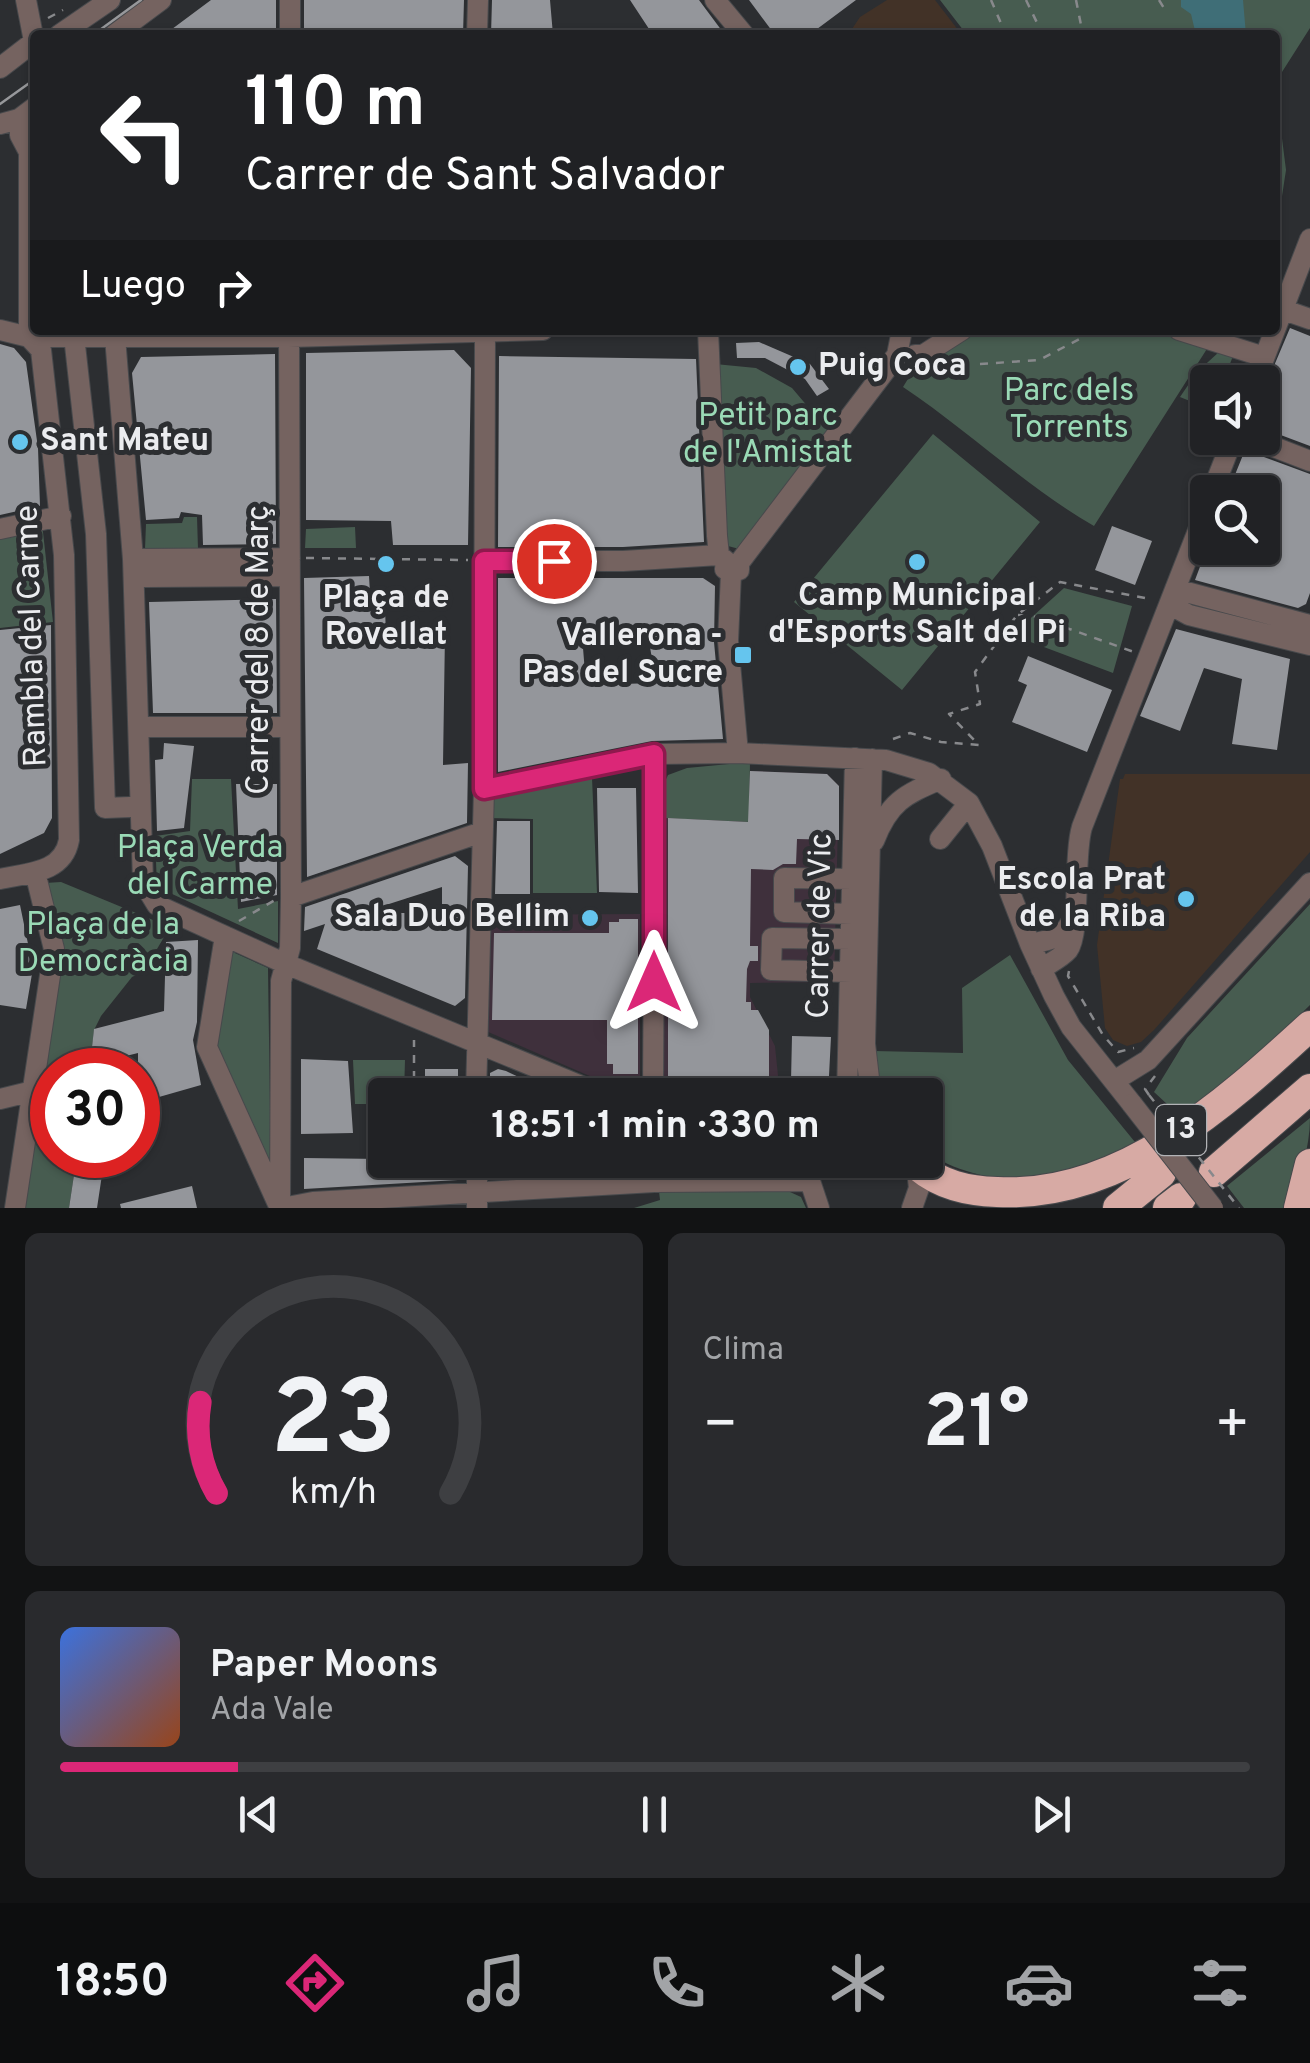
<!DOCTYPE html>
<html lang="es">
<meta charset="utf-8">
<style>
body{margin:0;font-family:Overpass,sans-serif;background:#292a2d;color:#f1f3f6;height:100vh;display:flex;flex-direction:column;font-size:38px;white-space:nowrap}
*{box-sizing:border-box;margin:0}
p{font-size:32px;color:#a2a4a7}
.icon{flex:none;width:55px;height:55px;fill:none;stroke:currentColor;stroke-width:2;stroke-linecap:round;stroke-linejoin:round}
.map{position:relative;height:1208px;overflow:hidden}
.drawer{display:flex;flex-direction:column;gap:25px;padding:25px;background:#121314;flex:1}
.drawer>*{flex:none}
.banner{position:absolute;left:30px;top:30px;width:1250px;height:305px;border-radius:10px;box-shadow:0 2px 8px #0004,0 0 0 2px #3e3f42;background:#202124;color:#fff;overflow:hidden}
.controls{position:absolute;left:1190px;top:365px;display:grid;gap:20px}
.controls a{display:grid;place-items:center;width:90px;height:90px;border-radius:10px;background:#212225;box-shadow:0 2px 8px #0004,0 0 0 2px #3e3f42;font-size:50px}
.speed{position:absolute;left:30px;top:1048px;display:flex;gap:20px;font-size:50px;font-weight:700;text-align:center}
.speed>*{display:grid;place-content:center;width:130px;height:130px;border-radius:50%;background:#212225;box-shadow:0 2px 8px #0004,0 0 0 2px #3e3f42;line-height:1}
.speed .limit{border:15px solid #d22;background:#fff;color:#111}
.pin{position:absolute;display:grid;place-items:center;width:85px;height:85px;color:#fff;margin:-42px;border:5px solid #fff;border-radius:50%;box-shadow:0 2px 10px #0007}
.me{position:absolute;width:110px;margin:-55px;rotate:0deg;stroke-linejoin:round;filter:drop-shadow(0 0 8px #0008)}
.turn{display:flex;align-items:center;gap:35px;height:210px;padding:0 50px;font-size:45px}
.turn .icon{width:130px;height:130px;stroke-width:2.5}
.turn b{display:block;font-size:70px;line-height:85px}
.then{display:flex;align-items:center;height:95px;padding:0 50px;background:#0003;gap:20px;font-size:38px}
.big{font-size:75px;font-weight:700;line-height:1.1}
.drawer .tile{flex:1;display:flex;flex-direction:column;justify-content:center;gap:15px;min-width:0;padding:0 35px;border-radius:15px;background:#292a2d}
.drawer .dial{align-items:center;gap:0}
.dial svg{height:260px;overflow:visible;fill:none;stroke:#3e3f42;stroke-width:7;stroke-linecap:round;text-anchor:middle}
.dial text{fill:#f1f3f6;stroke:none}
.song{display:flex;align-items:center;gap:30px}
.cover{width:120px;height:120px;border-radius:15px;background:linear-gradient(135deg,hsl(220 70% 55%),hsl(20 70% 35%))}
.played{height:10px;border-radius:5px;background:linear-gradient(90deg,#db2777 15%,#3e3f42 15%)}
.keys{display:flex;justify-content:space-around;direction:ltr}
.heat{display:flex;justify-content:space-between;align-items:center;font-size:55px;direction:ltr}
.drawer .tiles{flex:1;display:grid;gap:25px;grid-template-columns:1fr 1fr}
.tile:last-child{grid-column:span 2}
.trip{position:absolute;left:368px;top:1078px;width:575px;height:100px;border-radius:10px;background:#212225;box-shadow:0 2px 8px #0004,0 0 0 2px #3e3f42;font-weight:700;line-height:100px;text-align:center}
.dock{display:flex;height:160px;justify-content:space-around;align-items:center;background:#0d0e0f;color:#a2a4a7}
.dock .icon{width:70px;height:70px}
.dock .current{color:#db2777}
.dock b{font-size:45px;color:#f1f3f6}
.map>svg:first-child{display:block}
.industrial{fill:#3f303c}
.education{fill:#423227}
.green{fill:#475c50}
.water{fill:#3f6e77}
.building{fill:#94969b;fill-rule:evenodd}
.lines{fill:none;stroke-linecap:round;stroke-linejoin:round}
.highway-tunnel{stroke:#494a4e;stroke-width:30;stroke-dasharray:30 15;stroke-linecap:butt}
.minor-casing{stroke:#47494c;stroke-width:22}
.highway-casing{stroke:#47494c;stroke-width:32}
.path{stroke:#88898c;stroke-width:2.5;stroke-dasharray:8 8;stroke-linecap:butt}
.minor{stroke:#756360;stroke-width:20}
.highway{stroke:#d7aaa4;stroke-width:30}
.tram{stroke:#97989b;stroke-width:2.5}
.minor-bridge-casing{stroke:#47494c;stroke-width:22;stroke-linecap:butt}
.path-bridge{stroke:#88898c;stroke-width:2.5;stroke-dasharray:8 8;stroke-linecap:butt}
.minor-bridge{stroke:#756360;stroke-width:20}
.route-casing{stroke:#8e194d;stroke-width:25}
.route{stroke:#db2777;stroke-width:18}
.poi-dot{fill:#65c5ee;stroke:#2c2e31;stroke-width:4}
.labels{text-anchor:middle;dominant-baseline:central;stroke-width:10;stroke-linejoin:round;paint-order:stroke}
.shield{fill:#2c2e31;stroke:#b2b3b6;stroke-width:2.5}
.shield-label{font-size:30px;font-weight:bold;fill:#ebecef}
.poi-label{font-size:32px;font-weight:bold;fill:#ebecef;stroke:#2c2e31;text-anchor:end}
.park-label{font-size:32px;fill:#9adab6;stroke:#2c2e31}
.street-label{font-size:32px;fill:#ebecef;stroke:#2c2e31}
</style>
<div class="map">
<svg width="1310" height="1208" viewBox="0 0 1310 1208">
<rect width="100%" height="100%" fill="#2c2e31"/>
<path class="industrial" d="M750 771 827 774 839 786 834 982 750 983V997L775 1046 780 1095H668L663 1092V818L748 821Z
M640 914V1093L631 1094 486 1031V915Z"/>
<path class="education" d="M887 0H935L962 35H848L860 17Z
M1125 774H1310V852L1154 1030 1141 1042 1127 1046 1113 1040 1105 1028 1097 945 1120 779H1123Z"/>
<path class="green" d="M940 0H1310V28L1275 83 1286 170 1275 242V35H967Z
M943 330H1219L1094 526C1026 487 969 431 903 387L936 333Z
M1219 352 1233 356 1223 382H1208L1207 408 1180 397 1197 372Z
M715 364 756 368 792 388 820 421 832 409 842 418 743 550 728 546Z
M933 434 1040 522 902 690 794 602Z
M184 517H197L198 549H145L146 524 182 523Z
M42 523 53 622 0 628V532Z
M355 527 356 548H305L306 529Z
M1064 588 1132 606 1113 673 1012 635Z
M750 762 749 822 663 818 662 788 668 775 687 768Z
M592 778 597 893H533V819L488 818 489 793Z
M192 779H231L238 909 278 901V943L157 887 155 836 190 831Z
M61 882 170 927 144 971 132 977 101 1016 94 1030 90 1065 52 1070V1075L45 1077V883Z
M1310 904V1005L1261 1053 1181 1117 1154 1092 1187 1038Z
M226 949 268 968 271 1177 213 1041Z
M1010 955 1068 1060 1139 1147C1112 1157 1071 1176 1043 1180 1011 1185 948 1172 925 1149V1095H881L874 1051 963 1053 962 988Z
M353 1060H405L404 1095H385V1104H355Z
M52 1095V1155H77L69 1208H23L38 1099Z
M1310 1118C1310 1149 1299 1177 1292 1208H1244L1227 1186Z
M659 1191 790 1192 801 1197 806 1208H634L660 1200Z"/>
<path class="water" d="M1181 0H1243L1246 35H1196L1191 14 1181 7Z"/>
<path class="building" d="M211 0H276V35H164Z
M304 0H464L463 35H304Z
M492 0H550L553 35H491Z
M630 0H699L725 35H653Z
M749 0H856L809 35H775Z
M1290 328 1310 336V446L1262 428V394Z
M759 342 810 364 829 389 817 396 805 379 765 358H737L736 343Z
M0 344 14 348 26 362 38 448 40 506 0 515Z
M454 350 471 368 468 545H393L391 521 306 520V353Z
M275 354 276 544 203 545 202 515 181 512 179 518 146 520 132 373 141 357Z
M499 356 696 359 704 542 623 547H498Z
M1245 450 1310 474V593L1306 604 1298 608 1195 580 1207 548H1262V492H1228Z
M1112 526 1152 541 1135 585 1095 570Z
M369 576 371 610 385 608 386 636 445 633 443 765 468 763 467 823 307 877 304 578Z
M498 578H703L715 586 714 642 723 739 652 741 498 772ZM631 633 648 635 656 683 586 685 583 648 597 647Z
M276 599 277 713H153L149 602Z
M51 625 52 818 44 833 0 854V630Z
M1176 629 1290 659 1277 750 1232 744 1242 679 1204 668 1180 731 1140 716Z
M1028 656 1112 690 1087 752 1012 722 1027 685 1018 681Z
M164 743 194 746 184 828 157 831 155 760 163 759Z
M750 771 827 774 839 786V840L797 839 796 864H783L773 870 751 869 750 946H758V961H750L747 969 746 1002H751V1010H758L769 1030V1080L791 1081 792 1036 831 1037 828 1095H668V818L748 822Z
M236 784H277V895L241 902Z
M597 788H636L638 893 599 892Z
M497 821H530V894H495Z
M455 856 468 866 465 998 455 1006 317 949 325 924 304 931 305 907ZM442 887V914L364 912Z
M20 905 33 968 26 1009 0 1005V909Z
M619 919H638V1074H613V1064H607V1020H492L494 933H609V922H619Z
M198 940 197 1022 193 1040 201 1085 138 1103V1053L90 1065 94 1029 164 1011 166 942Z
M301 1059 348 1061 353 1133 301 1134Z
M425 1069H458V1095H425Z
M498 1069 506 1071 557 1095H490V1073Z
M77 1155H105L97 1208H69Z
M304 1158 458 1160V1180L304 1189Z
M491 1160H545V1169L502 1171 491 1165Z
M192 1186 197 1208H121L120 1204Z"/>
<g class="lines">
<path class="highway-tunnel" d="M1161 1173 1194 1146"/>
<defs>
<path id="minor" d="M26 0 34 41
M715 0 744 35
M59 35 110 0
M114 35 161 0
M290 35V0
M477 35 478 0
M0 68 35 41
M0 124 19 119 35 107
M1284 310 1310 319
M0 330 29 337H289L543 330
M708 330 717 536 719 555 726 561 725 569 731 573
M1179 330 1255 354
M115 337 133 559 143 882 157 905 286 964 603 1095
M75 345 96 534 105 808 130 807
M915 355H923L962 330
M1255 382 1310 239
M1251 438 1310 461
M1212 492 1233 438
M0 529 61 516
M133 559 290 558
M484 561H623L719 555
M731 573 739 570V563L897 355 902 330
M731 573 728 641 738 753
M145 577 284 576
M1175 589 1310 625
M1178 609 1189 615 1310 645
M139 727H290
M484 789 655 754 738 753 886 760 929 773 969 803 992 846 1030 944 1054 996 1071 1027 1132 1104
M940 839 969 803
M874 841C889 802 904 795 941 779
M0 879C28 873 63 873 69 840L64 555 41 350 29 337V152L20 135 19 119
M291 897 482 832
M851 914 784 912V878L852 879
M225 936 207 1047 277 1202
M1030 944C1051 940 1064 938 1074 917
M1041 969C1050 963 1061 958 1068 950 1081 932 1073 857 1082 827L1208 505
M850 972 771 970 772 938 851 939
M1114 1081 1148 1060 1310 883
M476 1095 484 789 485 330
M653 1095 655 754
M847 1095 855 758
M871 1095 865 1044 872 759
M0 1099 33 1091
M477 1160V1208
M654 1160V1182
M815 1160 810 1181 819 1208
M15 1208 54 949 35 872
M280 1208 281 981 290 948 291 897 289 330
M282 1208 313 1202 654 1182 810 1181
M912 1208 919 1188 916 1162"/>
<path id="highway" d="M918 1166C941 1185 967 1191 997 1192 1120 1199 1225 1104 1310 1026
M1214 1172 1310 1089
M1118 1208 1161 1173
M1168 1208 1181 1198
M1299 1208 1310 1164"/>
</defs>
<use href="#minor" class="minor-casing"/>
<use href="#highway" class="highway-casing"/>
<path class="path" d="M991 0 1006 35
M1026 0 1043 35
M1076 0 1083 35
M1159 0 1167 13
M48 18 63 10
M980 364 1039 360 1097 330
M306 558 468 560
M1018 615 1033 616 1134 652
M893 739 910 733 941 742 979 745 949 714 980 704 975 672 1017 615 1060 582 1150 599
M239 921 275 900
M1069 971 1068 976 1103 1035 1118 1052 1134 1048
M414 1095V1040
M1149 1095 1145 1089 1155 1076
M414 1178V1160"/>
<use href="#minor" class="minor"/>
<use href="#highway" class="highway"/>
<path class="tram" d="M93 35 141 0
M0 104 35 79"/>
<defs>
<path id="minor-bridge" d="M1132 1104 1213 1208"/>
</defs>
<use href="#minor-bridge" class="minor-bridge-casing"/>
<path class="path-bridge" d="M1149 1095 1239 1208"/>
<use href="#minor-bridge" class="minor-bridge"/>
</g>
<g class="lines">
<defs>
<path id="route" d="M554 561H484V789L654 754V982"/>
</defs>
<use href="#route" class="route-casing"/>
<use href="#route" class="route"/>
</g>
<g class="poi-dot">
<circle cx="798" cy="367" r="10"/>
<circle cx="20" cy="442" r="10"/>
<circle cx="917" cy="562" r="10"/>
<circle cx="386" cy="564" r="10"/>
<rect x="733" y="645" width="20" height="20" rx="5"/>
<circle cx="1186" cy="899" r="10"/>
<circle cx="590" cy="918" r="10"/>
</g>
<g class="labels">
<rect class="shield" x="1156" y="1105" width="50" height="50" rx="8"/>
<g class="shield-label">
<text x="1181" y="1130">13</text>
</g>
<g class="poi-label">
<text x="818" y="367" text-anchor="start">Puig Coca</text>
<text x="40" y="442" text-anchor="start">Sant Mateu</text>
<text x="917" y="597" text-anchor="middle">Camp Municipal<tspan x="917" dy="37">d'Esports Salt del Pi</tspan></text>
<text x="386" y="599" text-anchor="middle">Plaça de<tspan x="386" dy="37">Rovellat</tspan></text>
<text x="723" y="637">Vallerona -<tspan x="723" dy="37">Pas del Sucre</tspan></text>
<text x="1166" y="881">Escola Prat<tspan x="1166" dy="37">de la Riba</tspan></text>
<text x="570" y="918">Sala Duo Bellim</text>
</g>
<g class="park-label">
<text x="1069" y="392">Parc dels<tspan x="1069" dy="37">Torrents</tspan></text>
<text x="768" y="417">Petit parc<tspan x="768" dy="37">de l'Amistat</tspan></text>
<text x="200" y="849">Plaça Verda<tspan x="200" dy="37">del Carme</tspan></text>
<text x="103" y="926">Plaça de la<tspan x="103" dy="37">Democràcia</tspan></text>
</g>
<g class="street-label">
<text transform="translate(33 636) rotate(-92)">Rambla del Carme</text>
<text transform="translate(260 650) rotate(-90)">Carrer del 8 de Març</text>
<text transform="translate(821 926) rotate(-89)">Carrer de Vic</text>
</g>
</g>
</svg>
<div class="controls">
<a><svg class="icon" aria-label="sound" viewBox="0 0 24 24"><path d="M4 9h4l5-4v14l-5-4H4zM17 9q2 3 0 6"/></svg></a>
<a><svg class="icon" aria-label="search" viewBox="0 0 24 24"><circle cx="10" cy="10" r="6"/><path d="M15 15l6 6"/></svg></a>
</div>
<div class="speed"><div class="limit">30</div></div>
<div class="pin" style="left:554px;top:561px;background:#d93025"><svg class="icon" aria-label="arrive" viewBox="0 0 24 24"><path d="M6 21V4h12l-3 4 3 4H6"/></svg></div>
<svg class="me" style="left:654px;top:982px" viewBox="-20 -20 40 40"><path d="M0-17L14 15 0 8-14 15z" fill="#db2777" stroke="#fff" stroke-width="4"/></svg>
<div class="trip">18:51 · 1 min · 330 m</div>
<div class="banner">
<div class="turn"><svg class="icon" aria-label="left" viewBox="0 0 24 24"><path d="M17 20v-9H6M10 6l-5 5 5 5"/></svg><div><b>110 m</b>Carrer de Sant Salvador</div></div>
<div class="then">Luego<svg class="icon" aria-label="right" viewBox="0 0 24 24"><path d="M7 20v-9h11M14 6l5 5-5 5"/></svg></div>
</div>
</div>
<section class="drawer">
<div class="tiles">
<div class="tile dial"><svg viewBox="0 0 100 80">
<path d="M14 69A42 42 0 1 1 86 69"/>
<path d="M14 69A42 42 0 0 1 9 41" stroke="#db2777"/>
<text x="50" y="56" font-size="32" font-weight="700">23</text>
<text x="50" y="72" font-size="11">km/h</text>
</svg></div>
<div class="tile"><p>Clima</p>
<div class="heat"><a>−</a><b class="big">21°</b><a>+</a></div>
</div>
<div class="tile">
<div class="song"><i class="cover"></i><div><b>Paper Moons</b><p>Ada Vale</p></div></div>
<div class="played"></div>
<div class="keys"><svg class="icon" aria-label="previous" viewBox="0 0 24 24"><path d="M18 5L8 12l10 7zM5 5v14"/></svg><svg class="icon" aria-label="pause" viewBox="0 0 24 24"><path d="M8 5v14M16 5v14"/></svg><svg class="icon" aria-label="next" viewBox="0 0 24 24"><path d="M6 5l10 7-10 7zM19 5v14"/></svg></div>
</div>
</div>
</section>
<nav class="dock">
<b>18:50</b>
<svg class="icon current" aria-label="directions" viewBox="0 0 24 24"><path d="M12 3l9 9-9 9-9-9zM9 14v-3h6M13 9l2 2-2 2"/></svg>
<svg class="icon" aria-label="music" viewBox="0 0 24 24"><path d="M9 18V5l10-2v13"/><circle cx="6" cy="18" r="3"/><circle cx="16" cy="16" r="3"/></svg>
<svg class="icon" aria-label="phone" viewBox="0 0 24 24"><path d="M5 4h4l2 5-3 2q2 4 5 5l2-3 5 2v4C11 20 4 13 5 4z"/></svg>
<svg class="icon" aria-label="climate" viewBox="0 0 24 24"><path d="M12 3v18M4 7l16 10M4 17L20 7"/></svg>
<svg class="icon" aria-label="car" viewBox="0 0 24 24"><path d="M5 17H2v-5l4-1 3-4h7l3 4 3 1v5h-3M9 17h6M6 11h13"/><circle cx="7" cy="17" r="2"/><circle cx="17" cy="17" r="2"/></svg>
<svg class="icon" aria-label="filters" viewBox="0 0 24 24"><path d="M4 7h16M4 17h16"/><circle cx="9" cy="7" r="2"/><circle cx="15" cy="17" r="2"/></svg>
</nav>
